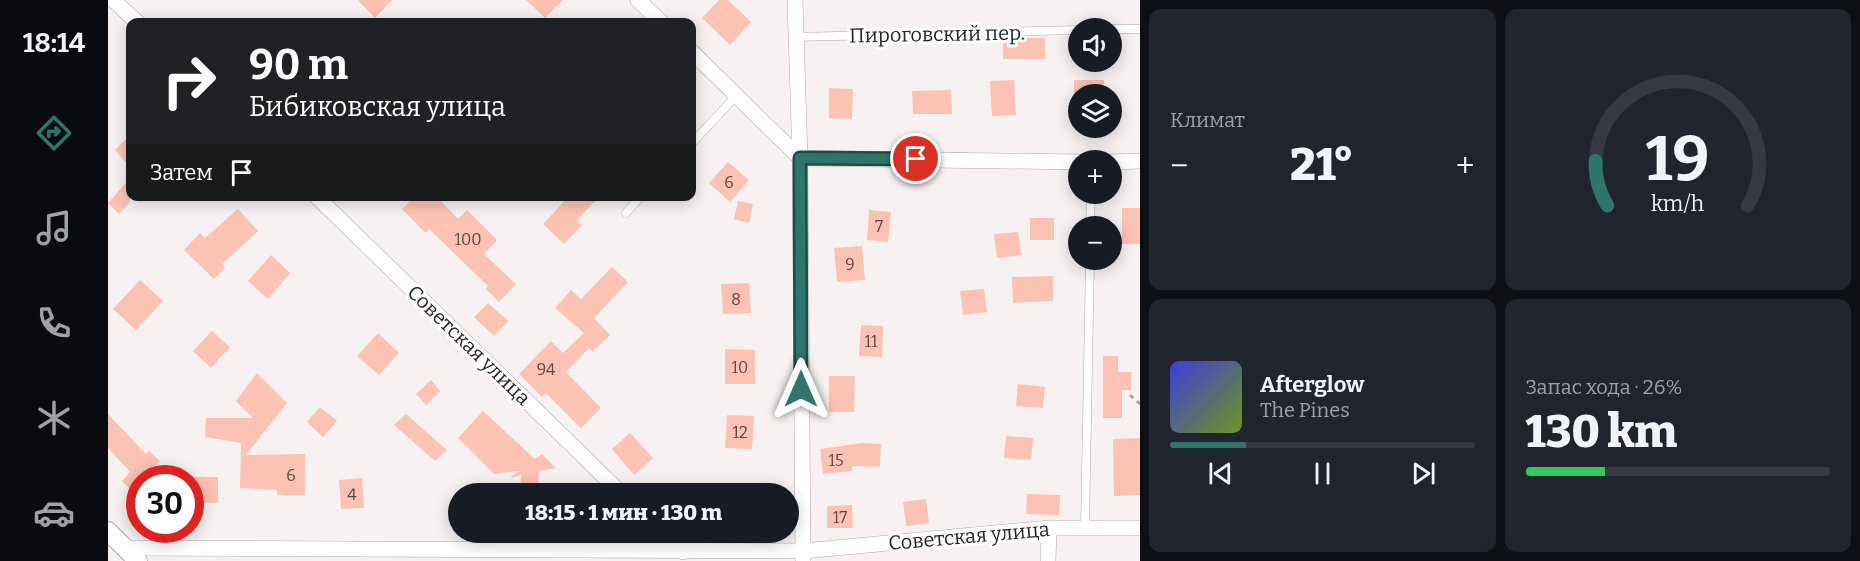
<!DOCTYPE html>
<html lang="ru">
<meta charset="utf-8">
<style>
body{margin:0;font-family:Bitter,serif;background:#20242c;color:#f1f3f6;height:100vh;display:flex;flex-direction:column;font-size:22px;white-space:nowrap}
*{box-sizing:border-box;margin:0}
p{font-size:20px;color:#9ea1a6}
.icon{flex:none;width:33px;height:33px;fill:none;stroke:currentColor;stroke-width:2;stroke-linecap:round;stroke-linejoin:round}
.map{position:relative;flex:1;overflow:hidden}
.panel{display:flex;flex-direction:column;gap:9px;padding:9px;background:#0d0f14;width:720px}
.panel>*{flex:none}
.banner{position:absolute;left:18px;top:18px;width:570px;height:183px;border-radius:12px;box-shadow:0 3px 15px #0003;background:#202124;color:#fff;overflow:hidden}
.tools{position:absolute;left:960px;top:18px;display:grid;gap:12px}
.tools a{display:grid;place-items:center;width:54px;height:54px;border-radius:50%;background:#171b24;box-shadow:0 3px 15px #0003;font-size:30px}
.speed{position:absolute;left:18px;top:465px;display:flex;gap:12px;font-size:30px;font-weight:700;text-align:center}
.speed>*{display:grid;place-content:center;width:78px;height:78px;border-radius:50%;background:#171b24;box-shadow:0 3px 15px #0003;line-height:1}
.speed .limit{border:9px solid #d22;background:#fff;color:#111}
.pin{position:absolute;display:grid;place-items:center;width:51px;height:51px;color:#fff;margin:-26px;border:3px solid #fff;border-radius:50%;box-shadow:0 2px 6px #0007}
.me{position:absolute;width:66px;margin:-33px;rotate:0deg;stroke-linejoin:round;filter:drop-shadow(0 0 4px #0008)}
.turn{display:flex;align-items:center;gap:21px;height:126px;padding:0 24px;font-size:27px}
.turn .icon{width:78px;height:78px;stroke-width:2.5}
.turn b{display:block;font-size:42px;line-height:51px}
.then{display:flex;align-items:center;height:57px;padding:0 24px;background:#0003;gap:12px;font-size:22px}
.big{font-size:45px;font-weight:800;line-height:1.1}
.panel .card{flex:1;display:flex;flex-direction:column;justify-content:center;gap:9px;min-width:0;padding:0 21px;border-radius:12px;background:#20242c}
.panel .dial{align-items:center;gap:0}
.dial svg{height:156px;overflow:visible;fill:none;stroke:#363941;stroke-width:7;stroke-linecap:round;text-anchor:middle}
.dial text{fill:#f1f3f6;stroke:none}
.song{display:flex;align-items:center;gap:18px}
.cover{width:72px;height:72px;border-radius:9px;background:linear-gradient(135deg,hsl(240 70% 55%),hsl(80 70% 35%))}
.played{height:6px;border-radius:3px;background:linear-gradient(90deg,#2e756c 25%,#363941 25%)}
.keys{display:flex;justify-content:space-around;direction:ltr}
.heat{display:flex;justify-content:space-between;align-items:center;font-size:33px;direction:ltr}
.charge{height:9px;border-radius:4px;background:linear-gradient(90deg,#34c759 26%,#363941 0)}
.panel .tiles{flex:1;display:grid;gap:9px;grid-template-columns:repeat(2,1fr)}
.trip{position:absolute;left:340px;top:483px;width:351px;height:60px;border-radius:30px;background:#171b24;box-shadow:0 3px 15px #0003;font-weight:800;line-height:60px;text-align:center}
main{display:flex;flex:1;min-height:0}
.tabs{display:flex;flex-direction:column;width:108px;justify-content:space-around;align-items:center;background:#090b0e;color:#9ea1a6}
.tabs .icon{width:42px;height:42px}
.tabs .current{color:#2e756c}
.tabs b{font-size:27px;color:#f1f3f6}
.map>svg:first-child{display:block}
.building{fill:#fcc2b4}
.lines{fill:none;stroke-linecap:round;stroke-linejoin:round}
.service-casing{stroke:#aea9a8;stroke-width:9}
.minor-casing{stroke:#aea9a8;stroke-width:16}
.tertiary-casing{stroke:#aea9a8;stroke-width:20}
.path{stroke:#aba7a6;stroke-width:3;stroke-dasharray:4.5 4.5;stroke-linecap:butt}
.service{stroke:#fff;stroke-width:8}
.minor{stroke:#fff;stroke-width:15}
.tertiary{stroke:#fff;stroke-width:18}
.route-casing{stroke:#1e4c46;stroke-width:15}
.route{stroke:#2e756c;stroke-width:10}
.labels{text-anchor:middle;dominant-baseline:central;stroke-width:6;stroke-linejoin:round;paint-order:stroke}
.number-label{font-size:16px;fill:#584844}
.street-label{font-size:20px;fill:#211f1f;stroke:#fff}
</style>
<main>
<nav class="tabs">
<b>18:14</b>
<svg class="icon current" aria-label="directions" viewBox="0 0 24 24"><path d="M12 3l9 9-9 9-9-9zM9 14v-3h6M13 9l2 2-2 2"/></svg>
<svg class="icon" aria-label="music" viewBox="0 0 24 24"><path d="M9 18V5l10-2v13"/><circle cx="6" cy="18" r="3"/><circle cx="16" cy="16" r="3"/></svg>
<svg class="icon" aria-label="phone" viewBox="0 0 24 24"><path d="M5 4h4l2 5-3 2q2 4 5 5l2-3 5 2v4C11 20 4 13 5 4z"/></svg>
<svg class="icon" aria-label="climate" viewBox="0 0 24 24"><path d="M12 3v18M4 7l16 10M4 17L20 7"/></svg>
<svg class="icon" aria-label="car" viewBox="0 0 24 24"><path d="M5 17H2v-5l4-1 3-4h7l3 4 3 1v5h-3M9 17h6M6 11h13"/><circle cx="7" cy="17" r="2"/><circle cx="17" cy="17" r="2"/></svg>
</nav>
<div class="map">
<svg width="1032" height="561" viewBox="0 0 1032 561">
<rect width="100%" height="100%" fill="#f7f2f1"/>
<path class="building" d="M250 0H284L267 18Z
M418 0H455L437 18Z
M611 0H620L643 22 622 45 594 18Z
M895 38H937V59H895Z
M906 80 908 115 884 116 882 81Z
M966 80H996L997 94H966Z
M721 88 745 89 744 119 721 118Z
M843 90 844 114H805L804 91Z
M22 135V167L7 150Z
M620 162 641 180 622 202 601 183Z
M22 178V202L11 214 0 203Z
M307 196H328L350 219 359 210 389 240 376 254 408 284 391 302 378 289 380 286 321 229 318 233 294 209Z
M461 196H492L469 220 474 225 456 244 435 224Z
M630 201 645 204 641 223 626 219Z
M1014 208H1032V244H1014Z
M130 209 150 231 114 264 117 268 106 279 76 250 92 233 97 238Z
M761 210 783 212 780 242 759 240Z
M922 218H946V240H922Z
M910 232 913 255 889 258 886 234Z
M754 246 757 280 729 282 726 248Z
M163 255 182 273 160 299 140 281Z
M504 267 520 282 486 318 502 335 484 352 481 348 458 372 493 408 473 428 438 393 434 397 411 374 443 341 455 353 476 333 447 308 463 290 473 299Z
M945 276V301L905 303 904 277Z
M32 280 55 301 28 330 5 309Z
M641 283 643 313 615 314 613 284Z
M876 289 879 312 855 315 852 291Z
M380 303 400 321 386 336 366 317Z
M753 325 775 326 774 357 751 356Z
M104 331 122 347 103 368 85 351Z
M270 333 291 353 271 375 249 356Z
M617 349 647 350V384H617Z
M995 356H1010V372H1023V390H1014V418H995Z
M149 373 179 403 138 455 197 454V495H169V490L132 488 133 443 97 437 98 418H145L128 401Z
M721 376H747L746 412H721Z
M323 380 332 391 318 405 308 394Z
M910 384 937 387 935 408 908 406Z
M212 407 229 421 215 437 199 422Z
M375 411 427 459 434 454 448 468 431 471 430 494H412L413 475 401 478 411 471 386 474 350 438Z
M0 414 38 454 41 451 52 461 35 478H32V483L24 491 14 481 22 472 0 448Z
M298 414 339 450 327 461 286 425Z
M619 415 646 416 644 449 617 448Z
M522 433 545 458 526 475 504 449Z
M898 436 925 438 923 460 896 458Z
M1032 438V495L1006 496 1005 439Z
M755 443 773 444 772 467 744 466V471L715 474 712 449Z
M82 477H110V503L82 502Z
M254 478 256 508 233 509 231 480Z
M919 494 952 495 951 515 918 514Z
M818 499 821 523 798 526 795 502Z
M744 505 745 528H719V506Z"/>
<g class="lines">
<defs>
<path id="service" d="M1004 29H1032
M688 37 970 30
M584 143 628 96
M518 213 533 196
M982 226 983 194
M977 527 982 260"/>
<path id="minor" d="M5 0 29 22
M530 0 553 22
M687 0 692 158 695 561
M584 52 692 158 970 162
M1004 162 1032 161
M208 196 514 494
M555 532 575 552
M17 548 695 551 941 528H1032
M940 561 941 528"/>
<path id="tertiary" d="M0 531 30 561"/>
</defs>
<use href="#service" class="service-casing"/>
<use href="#minor" class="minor-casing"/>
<use href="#tertiary" class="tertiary-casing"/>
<path class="path" d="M1022 395 1032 404"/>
<use href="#service" class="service"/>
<use href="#minor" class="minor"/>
<use href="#tertiary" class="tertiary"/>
</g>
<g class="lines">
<defs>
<path id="route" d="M693 389 692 158 808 159"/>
</defs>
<use href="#route" class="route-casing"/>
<use href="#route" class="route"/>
</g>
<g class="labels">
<g class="number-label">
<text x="621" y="182">6</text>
<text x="771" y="226">7</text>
<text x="360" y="239">100</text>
<text x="742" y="264">9</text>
<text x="628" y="299">8</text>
<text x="763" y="341">11</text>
<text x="632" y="367">10</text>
<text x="438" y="369">94</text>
<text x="632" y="432">12</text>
<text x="728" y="460">15</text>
<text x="183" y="475">6</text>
<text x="244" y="494">4</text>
<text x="732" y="517">17</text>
</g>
<g class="street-label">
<text transform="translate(829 34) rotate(-1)">Пироговский пер.</text>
<text transform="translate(361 345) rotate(44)">Советская улица</text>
<text transform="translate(861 536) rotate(-5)">Советская улица</text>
</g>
</g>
</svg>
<div class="tools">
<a><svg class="icon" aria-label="sound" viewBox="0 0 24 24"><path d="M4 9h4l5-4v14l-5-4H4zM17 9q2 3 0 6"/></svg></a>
<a><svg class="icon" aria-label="layers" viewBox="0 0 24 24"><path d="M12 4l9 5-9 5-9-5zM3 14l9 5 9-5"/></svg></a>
<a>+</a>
<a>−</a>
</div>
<div class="speed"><div class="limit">30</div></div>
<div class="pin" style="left:808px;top:159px;background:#d93025"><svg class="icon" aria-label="arrive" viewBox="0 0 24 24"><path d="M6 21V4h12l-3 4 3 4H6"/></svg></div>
<svg class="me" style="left:693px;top:389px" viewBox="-20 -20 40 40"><path d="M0-17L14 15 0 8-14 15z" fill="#2e756c" stroke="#fff" stroke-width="4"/></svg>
<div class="trip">18:15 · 1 мин · 130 m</div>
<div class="banner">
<div class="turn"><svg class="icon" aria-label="right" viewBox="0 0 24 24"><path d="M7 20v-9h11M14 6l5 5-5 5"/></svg><div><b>90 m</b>Бибиковская улица</div></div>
<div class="then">Затем<svg class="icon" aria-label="arrive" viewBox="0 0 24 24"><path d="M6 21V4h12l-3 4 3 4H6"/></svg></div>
</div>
</div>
<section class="panel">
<div class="tiles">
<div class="card"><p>Климат</p>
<div class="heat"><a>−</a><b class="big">21°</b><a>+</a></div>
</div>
<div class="card dial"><svg viewBox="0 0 100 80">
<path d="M14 69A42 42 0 1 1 86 69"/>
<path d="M14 69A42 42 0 0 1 8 46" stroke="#2e756c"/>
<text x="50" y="56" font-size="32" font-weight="700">19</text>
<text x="50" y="72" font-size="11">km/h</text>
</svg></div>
<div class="card">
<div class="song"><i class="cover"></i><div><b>Afterglow</b><p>The Pines</p></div></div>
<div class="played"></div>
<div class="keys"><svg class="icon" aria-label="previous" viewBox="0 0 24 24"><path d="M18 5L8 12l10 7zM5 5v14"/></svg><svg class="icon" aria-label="pause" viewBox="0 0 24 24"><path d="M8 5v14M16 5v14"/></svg><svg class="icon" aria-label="next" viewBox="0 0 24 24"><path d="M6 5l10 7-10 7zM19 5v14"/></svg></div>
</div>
<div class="card"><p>Запас хода · 26%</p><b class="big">130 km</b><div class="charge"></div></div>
</div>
</section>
</main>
